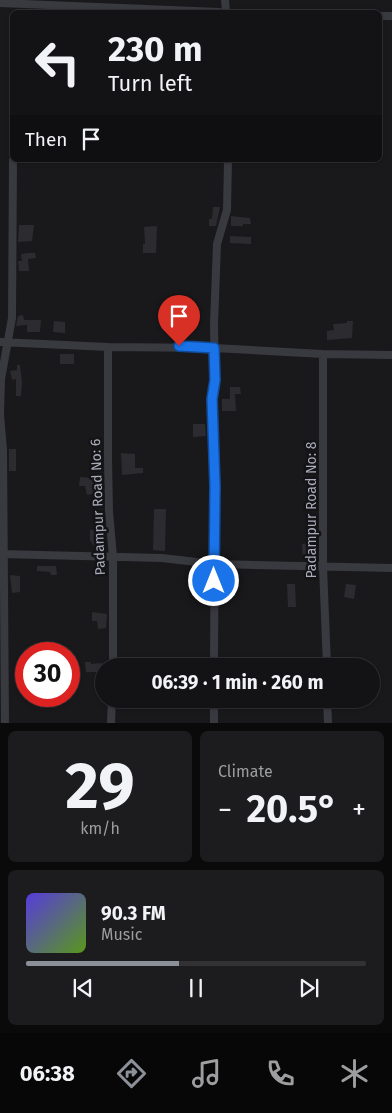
<!DOCTYPE html>
<meta charset="utf-8">
<style>
body{margin:0;font-family:"Fira Sans",sans-serif;background:#1c1b1d;color:#f1f3f6;height:100vh;display:flex;flex-direction:column;font-size:19px;white-space:nowrap}
*{box-sizing:border-box;margin:0}
p{font-size:16px;color:#9d9ea0}
.icon{flex:none;width:28px;height:28px;fill:none;stroke:currentColor;stroke-width:2;stroke-linecap:round;stroke-linejoin:round}
.map{position:relative;height:723px;overflow:hidden}
.panel{display:flex;flex-direction:column;gap:8px;padding:8px;background:#0a0a0b;flex:1}
.panel>*{flex:none}
.guide{position:absolute;left:10px;top:10px;width:372px;height:152px;border-radius:8px;box-shadow:0 1px 4px #0004,0 0 0 1px #323234;background:#131214;color:#f1f3f6;overflow:hidden}
.speed{position:absolute;left:15px;top:642px;display:flex;gap:10px;font-size:25px;font-weight:700;text-align:center}
.speed>*{display:grid;place-content:center;width:65px;height:65px;border-radius:50%;background:#131214;box-shadow:0 1px 4px #0004,0 0 0 1px #323234;line-height:1}
.speed .limit{border:8px solid #d22;background:#fff;color:#111}
.pin{position:absolute;display:grid;place-items:center;width:42px;height:42px;color:#fff;margin:-51px -21px;border-radius:50% 50% 50% 0;rotate:-45deg;box-shadow:0 0 5px #0007}
.pin .icon{rotate:45deg}
.me{position:absolute;width:55px;margin:-28px;rotate:0deg;stroke-linejoin:round;filter:drop-shadow(0 0 4px #0008)}
.turn{display:flex;align-items:center;gap:18px;height:105px;padding:0 15px;font-size:22px}
.turn .icon{width:65px;height:65px;stroke-width:2.5}
.turn b{display:block;font-size:35px;line-height:42px}
.then{display:flex;align-items:center;height:48px;padding:0 15px;background:#0003;gap:10px;font-size:19px}
.big{font-size:38px;font-weight:700;line-height:1.1}
.panel .tile{flex:1;display:flex;flex-direction:column;justify-content:center;gap:8px;min-width:0;padding:0 18px;border-radius:8px;background:#1c1b1d}
.panel .dial{align-items:center;gap:0}
.dial b{font-size:65px;line-height:1}
.song{display:flex;align-items:center;gap:15px}
.cover{width:60px;height:60px;border-radius:8px;background:linear-gradient(135deg,hsl(250 70% 55%),hsl(90 70% 35%))}
.played{height:5px;border-radius:2px;background:linear-gradient(90deg,#8c9099 45%,#323234 45%)}
.keys{display:flex;justify-content:space-around;direction:ltr}
.heat{display:flex;justify-content:space-between;align-items:center;font-size:28px;direction:ltr}
.panel .tiles{flex:1;display:grid;gap:8px;grid-template-columns:1fr 1fr}
.tile:last-child{grid-column:span 2}
.trip{position:absolute;left:95px;top:658px;width:285px;height:50px;border-radius:25px;background:#131214;box-shadow:0 1px 4px #0004,0 0 0 1px #323234;font-weight:700;line-height:50px;text-align:center}
.dock{display:flex;height:80px;justify-content:space-around;align-items:center;background:#080708;color:#9d9ea0}
.dock .icon{width:35px;height:35px}
.dock .on{color:#8c9099}
.dock b{font-size:22px;color:#f1f3f6}
.map>svg:first-child{display:block}
.building{fill:#2c2b2f}
.lines{fill:none;stroke-linecap:round;stroke-linejoin:round}
.street{stroke:#393940;stroke-width:8}
.route-casing{stroke:#114b97;stroke-width:12}
.route{stroke:#1a73e8;stroke-width:9}
.labels{text-anchor:middle;dominant-baseline:central;stroke-width:5;stroke-linejoin:round;paint-order:stroke}
.street-label{font-size:14px;fill:#aaacbb;stroke:#141316}
</style>
<div class="map">
<svg width="392" height="723" viewBox="0 0 392 723">
<rect width="100%" height="100%" fill="#19181b"/>
<path class="building" d="M213 207H220L216 226H209V219H212Z
M231 216 250 218 251 224H243V226H231Z
M19 225H34L32 241 18 242Z
M157 226 156 253H143V244H145L144 227Z
M230 236 251 237V244L230 243Z
M28 253H35L36 258 28 259 29 271H19L18 261H22L21 254Z
M23 315 24 320H41L40 332H27V325L16 326 18 316Z
M54 321 65 322V333L53 332Z
M347 321H353L352 338 327 340V331L334 330 333 324 347 323Z
M60 354H74V364H60Z
M17 365H20L22 382 21 396H16V379L12 380 10 371 17 370Z
M230 387H240L241 394H235L236 411H222V399H230Z
M193 424H205L206 436 193 437Z
M16 449V471H9V449Z
M121 453 135 454V468H143V473L122 475Z
M80 477 97 478 98 493 87 495 85 486H79Z
M154 509H166L165 551 153 550Z
M105 529 106 538 97 539 99 545 94 546 90 540V530Z
M312 543 313 560H303L302 544Z
M37 566H56L57 575H51L50 572 37 571Z
M10 575 20 576V592L12 593Z
M287 584H295L296 607H288Z
M346 584 356 585 354 599 344 597Z
M92 612 107 614 106 628 98 629 97 621H92Z
M85 662H91V664L102 663 103 672H86Z"/>
<g class="lines">
<path class="street" d="M225 0 226 12
M0 3 219 12
M380 16H392
M0 342 108 347 214 348 323 354 392 355
M108 347V458L109 511 113 557V666
M323 354V567L327 666
M0 554 162 558 214 564 392 568
M214 666 215 486 212 399 215 380 214 325 217 244 227 210 228 160
M214 699V723
M327 699 328 723
M5 723 3 450 0 414 1 379 12 318 13 160
M111 723 112 699"/>
</g>
<g class="lines">
<defs>
<path id="route" d="M179 346 214 348 215 380 212 399 215 486 214 581"/>
</defs>
<use href="#route" class="route-casing"/>
<use href="#route" class="route"/>
</g>
<g class="labels">
<g class="street-label">
<text transform="translate(98 507) rotate(-92)">Padampur Road No: 6</text>
<text transform="translate(311 510) rotate(-90)">Padampur Road No: 8</text>
</g>
</g>
</svg>
<div class="speed"><div class="limit">30</div></div>
<div class="pin" style="left:179px;top:346px;background:#d93025"><svg class="icon" aria-label="arrive" viewBox="0 0 24 24"><path d="M6 21V4h12l-3 4 3 4H6"/></svg></div>
<svg class="me" style="left:214px;top:581px" viewBox="-20 -20 40 40"><circle r="17" fill="#1a73e8" stroke="#fff" stroke-width="3"/><path d="M0-11L8 9 0 5-8 9z" fill="#fff"/></svg>
<div class="trip">06:39 · 1 min · 260 m</div>
<div class="guide">
<div class="turn"><svg class="icon" aria-label="left" viewBox="0 0 24 24"><path d="M17 20v-9H6M10 6l-5 5 5 5"/></svg><div><b>230 m</b>Turn left</div></div>
<div class="then">Then<svg class="icon" aria-label="arrive" viewBox="0 0 24 24"><path d="M6 21V4h12l-3 4 3 4H6"/></svg></div>
</div>
</div>
<section class="panel">
<div class="tiles">
<div class="tile dial"><b>29</b><p>km/h</p></div>
<div class="tile"><p>Climate</p>
<div class="heat"><a>−</a><b class="big">20.5°</b><a>+</a></div>
</div>
<div class="tile">
<div class="song"><i class="cover"></i><div><b>90.3 FM</b><p>Music</p></div></div>
<div class="played"></div>
<div class="keys"><svg class="icon" aria-label="previous" viewBox="0 0 24 24"><path d="M18 5L8 12l10 7zM5 5v14"/></svg><svg class="icon" aria-label="pause" viewBox="0 0 24 24"><path d="M8 5v14M16 5v14"/></svg><svg class="icon" aria-label="next" viewBox="0 0 24 24"><path d="M6 5l10 7-10 7zM19 5v14"/></svg></div>
</div>
</div>
</section>
<nav class="dock">
<b>06:38</b>
<svg class="icon on" aria-label="directions" viewBox="0 0 24 24"><path d="M12 3l9 9-9 9-9-9zM9 14v-3h6M13 9l2 2-2 2"/></svg>
<svg class="icon" aria-label="music" viewBox="0 0 24 24"><path d="M9 18V5l10-2v13"/><circle cx="6" cy="18" r="3"/><circle cx="16" cy="16" r="3"/></svg>
<svg class="icon" aria-label="phone" viewBox="0 0 24 24"><path d="M5 4h4l2 5-3 2q2 4 5 5l2-3 5 2v4C11 20 4 13 5 4z"/></svg>
<svg class="icon" aria-label="climate" viewBox="0 0 24 24"><path d="M12 3v18M4 7l16 10M4 17L20 7"/></svg>
</nav>
